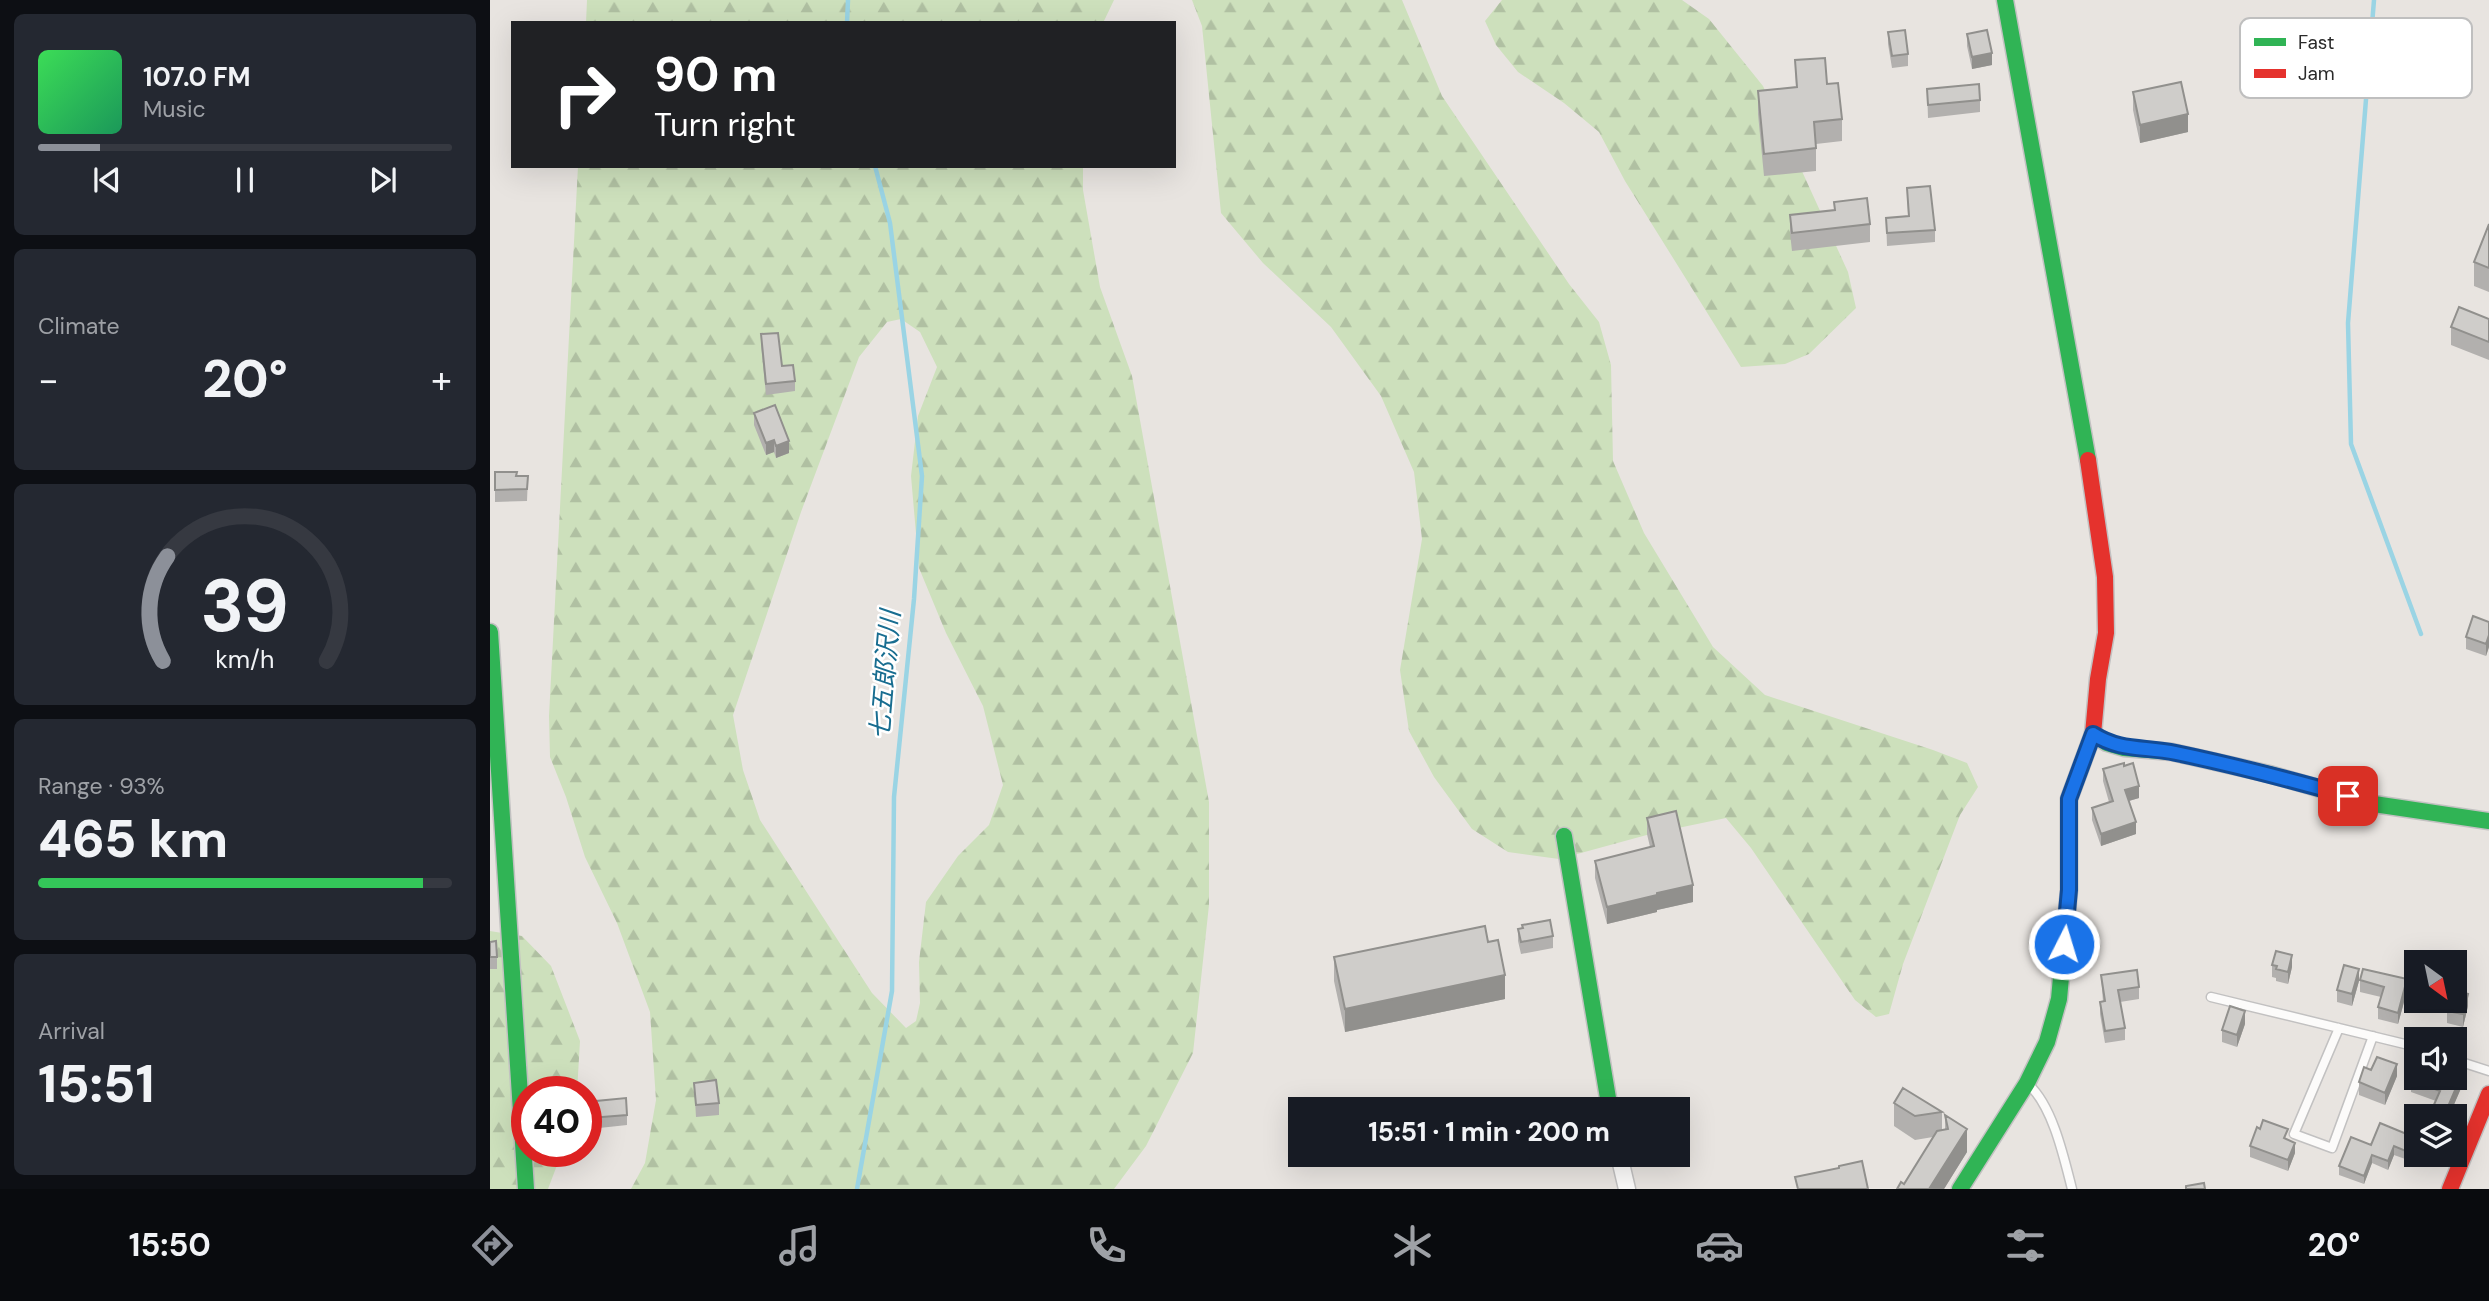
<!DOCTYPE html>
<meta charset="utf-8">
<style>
body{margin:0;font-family:"DM Sans","Noto Sans JP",sans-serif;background:#242831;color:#f1f3f6;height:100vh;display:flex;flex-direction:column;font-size:26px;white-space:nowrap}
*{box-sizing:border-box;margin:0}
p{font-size:23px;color:#9ea1a6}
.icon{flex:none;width:38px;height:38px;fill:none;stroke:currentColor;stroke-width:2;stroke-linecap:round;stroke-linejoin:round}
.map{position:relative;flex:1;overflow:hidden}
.side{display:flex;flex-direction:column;gap:14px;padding:14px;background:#0d0f14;width:490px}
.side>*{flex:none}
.hud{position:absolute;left:21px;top:21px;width:665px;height:147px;border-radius:0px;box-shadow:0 7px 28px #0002;background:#202124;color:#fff;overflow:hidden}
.needle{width:46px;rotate:147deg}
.tools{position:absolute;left:1914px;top:950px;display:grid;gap:14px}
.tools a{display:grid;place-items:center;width:63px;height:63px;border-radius:0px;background:#171b24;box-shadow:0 7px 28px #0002;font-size:35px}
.speed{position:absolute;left:21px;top:1076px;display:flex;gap:14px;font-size:35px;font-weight:700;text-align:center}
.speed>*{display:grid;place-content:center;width:91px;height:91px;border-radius:50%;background:#171b24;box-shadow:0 7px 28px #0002;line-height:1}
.speed .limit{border:10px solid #d22;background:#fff;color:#111}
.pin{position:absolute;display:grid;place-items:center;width:60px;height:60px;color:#fff;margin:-30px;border-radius:14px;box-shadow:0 4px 10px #0006}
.me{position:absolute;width:77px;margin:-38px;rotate:5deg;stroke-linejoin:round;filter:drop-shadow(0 0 5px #0008)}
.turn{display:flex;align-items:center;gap:24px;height:147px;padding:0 28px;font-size:32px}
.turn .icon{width:91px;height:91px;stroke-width:2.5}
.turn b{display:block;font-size:49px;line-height:60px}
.big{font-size:52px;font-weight:800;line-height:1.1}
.side .widget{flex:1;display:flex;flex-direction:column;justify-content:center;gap:10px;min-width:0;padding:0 24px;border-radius:10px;background:#242831}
.side .dial{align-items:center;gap:0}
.dial svg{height:182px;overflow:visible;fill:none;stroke:#363941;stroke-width:7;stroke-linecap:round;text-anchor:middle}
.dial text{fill:#f1f3f6;stroke:none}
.song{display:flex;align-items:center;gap:21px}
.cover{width:84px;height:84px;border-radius:10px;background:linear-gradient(135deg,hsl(130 70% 55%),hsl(150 70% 35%))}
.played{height:7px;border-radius:4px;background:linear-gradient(90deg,#8c9099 15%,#363941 15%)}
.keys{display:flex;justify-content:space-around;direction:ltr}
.heat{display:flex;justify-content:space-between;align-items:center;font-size:38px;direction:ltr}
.charge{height:10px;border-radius:5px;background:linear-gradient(90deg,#34c759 93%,#363941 0)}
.trip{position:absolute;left:798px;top:1097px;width:402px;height:70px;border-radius:0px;background:#171b24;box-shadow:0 7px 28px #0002;font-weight:800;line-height:70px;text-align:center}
.tab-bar{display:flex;height:112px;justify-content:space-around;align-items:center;background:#090b0e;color:#9ea1a6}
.tab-bar .icon{width:49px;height:49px}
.tab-bar .current{color:#8c9099}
.tab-bar b{font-size:32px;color:#f1f3f6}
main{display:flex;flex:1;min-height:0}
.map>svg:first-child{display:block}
.forest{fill:url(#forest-firs);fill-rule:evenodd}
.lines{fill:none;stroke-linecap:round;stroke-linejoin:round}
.stream{stroke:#9ad4e4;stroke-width:4.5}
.lane-casing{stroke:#c2c1c1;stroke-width:11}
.street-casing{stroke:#c2c1c1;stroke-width:19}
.fast-casing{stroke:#c2c1c1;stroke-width:19}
.jam-casing{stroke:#c2c1c1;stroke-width:19}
.lane{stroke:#fcfbfa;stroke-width:8}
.street{stroke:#fcfbfa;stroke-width:16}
.fast{stroke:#30b455;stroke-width:16}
.jam{stroke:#e5322d;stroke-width:16}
.wall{fill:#b2b0ae}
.shaded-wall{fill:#91908d}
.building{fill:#cfcdca;stroke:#91908d;stroke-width:2}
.route-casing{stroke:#114b97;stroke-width:18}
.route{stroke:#1a73e8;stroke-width:12}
.labels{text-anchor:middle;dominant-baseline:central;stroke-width:5;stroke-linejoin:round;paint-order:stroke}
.water-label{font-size:26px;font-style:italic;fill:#186d90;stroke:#fff}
.key{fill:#fff;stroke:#bfbfbf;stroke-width:2}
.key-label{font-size:19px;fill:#2a2a2a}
</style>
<main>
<section class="side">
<div class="widget">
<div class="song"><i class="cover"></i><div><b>107.0 FM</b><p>Music</p></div></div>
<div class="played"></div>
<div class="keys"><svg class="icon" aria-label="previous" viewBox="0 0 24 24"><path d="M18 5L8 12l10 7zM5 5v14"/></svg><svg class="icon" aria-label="pause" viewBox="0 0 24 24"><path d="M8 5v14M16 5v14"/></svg><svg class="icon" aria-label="next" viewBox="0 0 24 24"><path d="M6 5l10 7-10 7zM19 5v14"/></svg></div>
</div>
<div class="widget"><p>Climate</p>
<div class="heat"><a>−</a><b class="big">20°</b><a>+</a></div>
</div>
<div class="widget dial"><svg viewBox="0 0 100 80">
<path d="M14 69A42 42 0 1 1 86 69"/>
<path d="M14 69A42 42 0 0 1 16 23" stroke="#8c9099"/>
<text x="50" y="56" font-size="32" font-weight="700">39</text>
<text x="50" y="72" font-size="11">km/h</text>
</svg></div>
<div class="widget"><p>Range · 93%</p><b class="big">465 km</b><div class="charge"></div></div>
<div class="widget"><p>Arrival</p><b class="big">15:51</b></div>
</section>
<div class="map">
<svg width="1999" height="1189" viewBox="0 0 1999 1189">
<defs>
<pattern id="forest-firs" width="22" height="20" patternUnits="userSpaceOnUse" patternTransform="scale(1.75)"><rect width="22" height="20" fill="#cde0bc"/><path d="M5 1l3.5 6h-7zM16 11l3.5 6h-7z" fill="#b0c0a2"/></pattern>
</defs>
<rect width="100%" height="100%" fill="#e8e4e0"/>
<path class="forest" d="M97 0H624L613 23H96Z
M702 0H912L952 96 1079 284 1109 322 1121 365 1123 461 1154 533 1223 647 1275 695 1443 750 1477 763 1488 787 1470 815 1413 964 1399 1014 1386 1017 1365 1000 1261 848 1236 818 1164 833 1069 859 1018 852 982 829 944 777 919 731 910 670 932 539 924 472 891 396 841 327 773 263 731 213 712 26Z
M1012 0H1192L1219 19 1273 86 1358 272 1366 308 1319 354 1295 364 1251 367 1135 181 1109 132 1074 103 1028 72 1006 45 995 21Z
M88 166H593V190L610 287 642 376 719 802V905L703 1053 656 1146 624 1189H141L155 1163 166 1100 160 1012 127 923 95 857 76 797 60 757 59 716ZM411 319 430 332 447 367 428 416 421 476 429 568 456 633 493 706 513 785 499 825 468 856 436 902 429 962 430 1003 426 1021 416 1028 382 993 270 820 253 770 243 715 311 512 369 357 397 322Z
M0 931 32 936 61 966 90 1041 87 1092H37V1152H72L58 1189H0Z"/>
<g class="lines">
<path class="stream" d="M1884 0 1858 323 1861 444 1931 634
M357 23 358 0
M367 1189 402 991 404 797 424 599 432 476 400 223 385 166"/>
<defs>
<path id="lane" d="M1721 997 1927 1047
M1849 1028 1804 1134 1842 1148 1883 1036
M1965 1060 1999 1071
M1539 1085C1563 1107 1574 1158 1582 1189"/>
<path id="street" d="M1129 1155 1137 1189"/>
<path id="fast" d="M1515 0 1598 460
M0 632 36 1189
M1608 737 1617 743 1634 748 1682 752 1779 774 1884 804 1999 821
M1074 836 1120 1110
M1470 1189 1537 1083 1557 1042 1569 999 1579 890V799L1603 734"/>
<path id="jam" d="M1598 460 1615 577 1616 633 1608 679 1603 734 1608 737
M1960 1189 1999 1094"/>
</defs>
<use href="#lane" class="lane-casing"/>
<use href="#street" class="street-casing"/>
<use href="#fast" class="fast-casing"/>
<use href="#jam" class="jam-casing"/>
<use href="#lane" class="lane"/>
<use href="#street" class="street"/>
<use href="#fast" class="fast"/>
<use href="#jam" class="jam"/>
</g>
<path class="wall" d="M1398 32 1418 54V66L1402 68 1398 44Z
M1477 34 1502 65 1482 69 1477 46Z
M1305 60 1337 84 1352 119V141L1326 144V171L1274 176 1268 114V91L1306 87Z
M1437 89 1490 100V112L1438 118Z
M1643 92 1698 132 1650 143 1643 110Z
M1417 188 1445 230V242L1397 246 1396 218 1418 216Z
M1344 202 1380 224V242L1302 251 1300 233V215L1344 210Z
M1999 224V292L1984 286V262Z
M1999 319V360L1961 345V327Z
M271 334 292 366 305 381V391L276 395 271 345Z
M264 413 299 453 286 458 284 452 276 455 264 425Z
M5 472 26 476H38L37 501 5 502Z
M1999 622V647L1996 656 1976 649V637Z
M1613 769 1649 798 1639 801 1646 834 1611 846 1602 820V808L1619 802 1613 781Z
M1157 818 1203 902 1167 910V912L1117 924 1105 878V861L1160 847 1157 834Z
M1028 929 1063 936V948L1031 954 1028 941Z
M0 942 7 957V969H0Z
M998 942 1015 999 855 1032 844 981V957Z
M1782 965 1802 967 1798 984 1786 981V978L1782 977Z
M1611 975 1649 987V999L1630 1002 1635 1028V1040L1615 1043 1610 1014V1002H1613Z
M1870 980 1917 991 1908 1024 1888 1019V1007L1891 997 1870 992Z
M1869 981 1862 1006 1847 1002V990Z
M1978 1006 1973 1027 1957 1023V1011Z
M1755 1024 1747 1047 1732 1042V1030Z
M1881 1070 1907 1076 1895 1105 1869 1095V1082Z
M1921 1080 1972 1086 1959 1116H1939L1946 1101 1921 1092Z
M204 1083 229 1103V1115L206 1117Z
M96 1102 137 1115V1125L100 1129V1124L96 1125Z
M1404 1103 1452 1112V1130H1455V1115L1477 1152 1454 1189H1407L1414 1184 1443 1137 1425 1140 1404 1126Z
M1798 1140 1805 1153 1798 1171 1760 1157V1146Z
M1881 1145H1924L1918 1160 1904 1155 1898 1170 1882 1163 1874 1184 1849 1175V1166Z"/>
<path class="shaded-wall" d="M1502 53V65L1482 69V57Z
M1698 114V132L1650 143V125Z
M284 440V452L276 455V443Z
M299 441V453L286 458V446Z
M1999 635V647L1996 656V644Z
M1649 786V798L1635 802V790Z
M1646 822V834L1611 846V834Z
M1203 885V902L1167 910V912L1117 924V907L1167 893Z
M1802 955V967L1798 984V972Z
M1869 969V981L1862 1006V994Z
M1015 975V999L855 1032V1009Z
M1917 979V991L1908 1024V1013Z
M1978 994V1006L1973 1027V1014Z
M1755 1011V1024L1747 1047V1035Z
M1907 1064V1076L1895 1105V1093Z
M1972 1074V1086L1959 1116H1954Z
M1477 1129V1152L1454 1189H1439Z
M1924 1137V1145L1918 1160V1152Z
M1805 1143V1153L1798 1171V1160Z
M1904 1146V1155L1898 1170V1161Z
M1882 1155V1163L1874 1184V1176Z"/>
<path class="building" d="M1415 30 1418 54 1402 56 1398 32Z
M1497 30 1502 53 1482 57 1477 34Z
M1335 58 1337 84 1348 83 1352 119 1324 122 1326 148 1274 154 1268 91 1307 87 1305 60Z
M1691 82 1698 114 1650 125 1643 92Z
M1489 84 1490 100 1438 105 1437 89Z
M1440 186 1445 230 1397 233 1396 218 1419 216 1417 188Z
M1377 198 1380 224 1302 233 1300 215 1345 210 1344 202Z
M1999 224V268L1984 262Z
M1969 307 1999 319V342L1961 327Z
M288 333 292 366 303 365 305 381 276 384 271 334Z
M285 405 299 441 286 446 284 440 276 443 264 413Z
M5 472H27L26 476H38L37 489 5 490Z
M1983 616 1999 622V635L1996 644 1976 637Z
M1634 763V766L1643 763 1649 786 1635 790 1646 822 1611 834 1602 808 1623 801 1613 769Z
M1186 811 1203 885 1167 893V895L1117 907 1105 861 1164 846 1157 818Z
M1060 920 1063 936 1031 942 1028 929 1033 928 1032 925Z
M995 926 998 942 1008 940 1015 975 855 1009 844 957Z
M6 941 7 957H0V942Z
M1786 951 1802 955 1798 972 1786 969 1787 966 1782 965Z
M1854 965 1869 969 1862 994 1847 990Z
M1873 969 1917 979 1908 1013 1888 1007 1894 987 1870 980Z
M1647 970 1649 987 1628 990 1635 1028 1615 1031 1610 1002 1615 1001 1611 975Z
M1965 990 1978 994 1973 1014 1957 1011 1960 1001H1965Z
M1740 1006 1755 1011 1747 1035 1732 1030Z
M1887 1057 1907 1064 1895 1093 1869 1082 1874 1067 1881 1070Z
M1927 1065V1078H1965V1071L1972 1074 1954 1116H1939L1950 1091 1921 1080Z
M226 1080 229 1103 206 1105 204 1083Z
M1413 1088 1452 1112 1425 1116 1404 1103Z
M136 1098 137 1115 100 1118V1114H96V1102Z
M1455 1115 1477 1129 1439 1189H1407L1411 1182 1414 1184 1447 1131 1458 1129Z
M1773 1120 1798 1129 1794 1138 1805 1143 1798 1160 1760 1146 1767 1127 1770 1129Z
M1890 1123 1924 1137 1918 1152 1904 1146 1898 1161 1882 1155 1874 1176 1849 1166 1861 1137 1881 1145Z
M1372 1161 1378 1189H1308L1305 1177 1349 1168V1166Z
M1714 1183 1715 1189H1696V1186Z"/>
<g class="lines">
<defs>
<path id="route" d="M1574 944 1579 890V799L1603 734C1632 752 1654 746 1686 753 1744 765 1801 780 1858 796"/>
</defs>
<use href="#route" class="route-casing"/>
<use href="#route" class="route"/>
</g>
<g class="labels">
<g class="water-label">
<text transform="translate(395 675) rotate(-85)">七五郎沢川</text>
</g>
</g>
<rect x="1750" y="18" width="232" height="80" rx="10" class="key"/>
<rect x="1764" y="38" width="32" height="8" fill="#30b455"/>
<rect x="1764" y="69" width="32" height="9" fill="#e5322d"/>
<g class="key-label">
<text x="1808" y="49">Fast</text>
<text x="1808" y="80">Jam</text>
</g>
</svg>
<div class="tools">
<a><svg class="needle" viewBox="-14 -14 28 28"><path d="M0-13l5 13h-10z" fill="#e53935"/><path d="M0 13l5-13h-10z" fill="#9ea1a6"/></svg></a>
<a><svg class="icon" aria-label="sound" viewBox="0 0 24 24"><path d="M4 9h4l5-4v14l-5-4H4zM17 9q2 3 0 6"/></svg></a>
<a><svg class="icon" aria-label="layers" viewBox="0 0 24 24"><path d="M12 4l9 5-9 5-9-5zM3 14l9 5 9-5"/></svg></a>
</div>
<div class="speed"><div class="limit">40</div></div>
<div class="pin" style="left:1858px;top:796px;background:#d93025"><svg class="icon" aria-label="arrive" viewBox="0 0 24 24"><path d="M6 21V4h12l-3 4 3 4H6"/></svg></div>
<svg class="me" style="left:1574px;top:944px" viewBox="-20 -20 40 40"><circle r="17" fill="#1a73e8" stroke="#fff" stroke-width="3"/><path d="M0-11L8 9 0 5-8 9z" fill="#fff"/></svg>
<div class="trip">15:51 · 1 min · 200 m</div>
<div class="hud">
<div class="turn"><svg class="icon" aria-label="right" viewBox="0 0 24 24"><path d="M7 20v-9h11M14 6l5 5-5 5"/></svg><div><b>90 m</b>Turn right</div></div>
</div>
</div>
</main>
<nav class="tab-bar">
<b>15:50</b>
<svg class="icon current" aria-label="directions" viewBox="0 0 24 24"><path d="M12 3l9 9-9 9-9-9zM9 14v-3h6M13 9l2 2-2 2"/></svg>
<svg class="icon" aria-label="music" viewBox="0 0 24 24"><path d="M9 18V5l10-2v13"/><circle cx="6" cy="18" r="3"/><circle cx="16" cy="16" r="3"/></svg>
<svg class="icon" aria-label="phone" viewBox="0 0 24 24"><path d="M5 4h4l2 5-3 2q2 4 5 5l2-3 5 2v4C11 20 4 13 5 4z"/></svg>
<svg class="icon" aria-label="climate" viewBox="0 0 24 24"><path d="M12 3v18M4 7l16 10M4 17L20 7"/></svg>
<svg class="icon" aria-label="car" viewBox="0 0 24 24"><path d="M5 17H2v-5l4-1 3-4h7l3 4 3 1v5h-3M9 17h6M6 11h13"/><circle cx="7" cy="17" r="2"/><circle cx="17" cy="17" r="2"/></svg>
<svg class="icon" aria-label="filters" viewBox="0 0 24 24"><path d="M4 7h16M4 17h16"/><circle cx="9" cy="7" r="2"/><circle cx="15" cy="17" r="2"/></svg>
<b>20°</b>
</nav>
